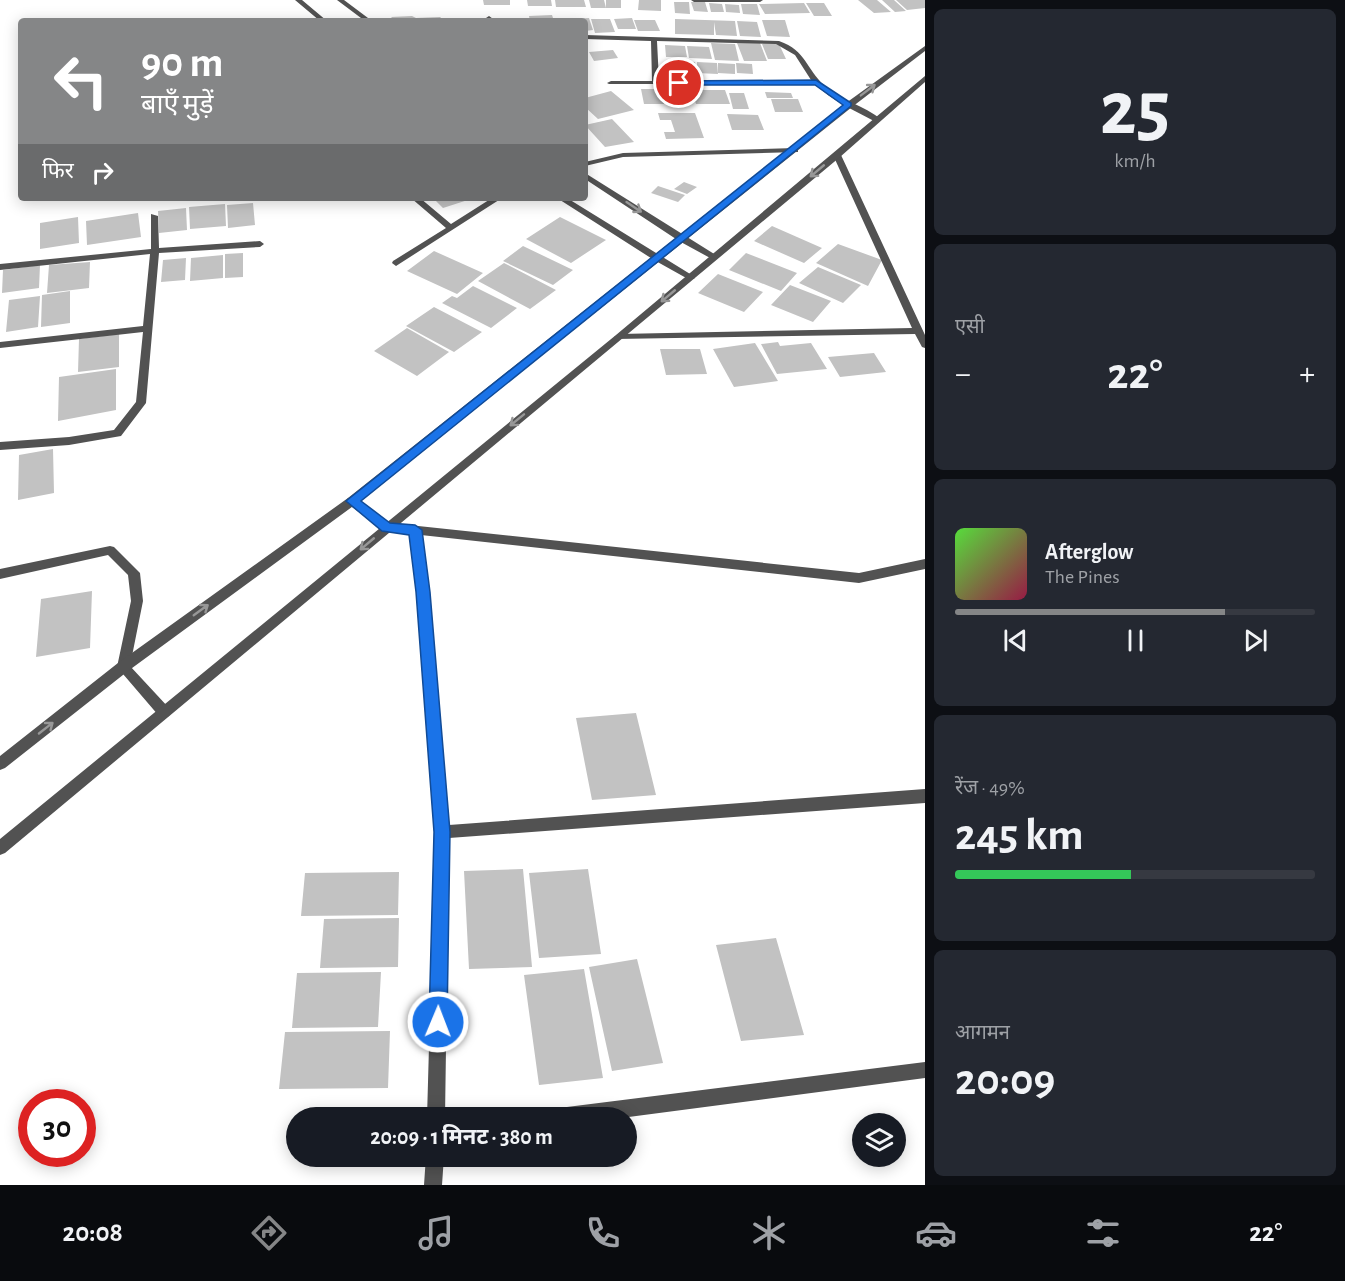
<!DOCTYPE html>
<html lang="hi">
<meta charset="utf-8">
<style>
body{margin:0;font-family:"Alegreya Sans","Noto Sans Devanagari",sans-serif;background:#242831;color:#f1f3f6;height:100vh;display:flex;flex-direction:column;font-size:22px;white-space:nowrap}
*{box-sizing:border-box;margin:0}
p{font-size:20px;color:#9ea1a6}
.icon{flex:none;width:33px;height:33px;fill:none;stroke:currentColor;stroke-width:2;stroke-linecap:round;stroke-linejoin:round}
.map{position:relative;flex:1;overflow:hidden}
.panel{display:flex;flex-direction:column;gap:9px;padding:9px;background:#0d0f14;width:420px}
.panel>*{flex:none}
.hud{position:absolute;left:18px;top:18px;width:570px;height:183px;border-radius:6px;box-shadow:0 3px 15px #0003;background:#858687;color:#fff;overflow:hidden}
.buttons{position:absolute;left:852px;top:1113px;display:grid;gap:12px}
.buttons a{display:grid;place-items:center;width:54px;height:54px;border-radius:50%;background:#171b24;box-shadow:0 3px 15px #0003;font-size:30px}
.speed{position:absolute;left:18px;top:1089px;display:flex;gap:12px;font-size:30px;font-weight:700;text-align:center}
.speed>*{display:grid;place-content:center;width:78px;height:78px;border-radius:50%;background:#171b24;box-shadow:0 3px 15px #0003;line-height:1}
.speed .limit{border:9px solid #d22;background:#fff;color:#111}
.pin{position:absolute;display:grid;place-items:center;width:51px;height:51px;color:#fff;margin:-26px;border:3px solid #fff;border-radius:50%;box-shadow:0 2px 6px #0007}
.me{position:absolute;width:66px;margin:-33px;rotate:1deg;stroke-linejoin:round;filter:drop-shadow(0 0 4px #0008)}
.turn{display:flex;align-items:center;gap:21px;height:126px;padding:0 24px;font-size:27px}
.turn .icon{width:78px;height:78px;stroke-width:2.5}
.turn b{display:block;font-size:42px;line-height:51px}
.then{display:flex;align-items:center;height:57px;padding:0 24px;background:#0003;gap:12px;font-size:22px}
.big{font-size:45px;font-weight:700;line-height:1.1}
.panel .tile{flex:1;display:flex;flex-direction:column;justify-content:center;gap:9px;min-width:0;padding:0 21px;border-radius:9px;background:#242831}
.panel .dial{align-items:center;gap:0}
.dial b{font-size:78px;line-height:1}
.song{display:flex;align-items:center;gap:18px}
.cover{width:72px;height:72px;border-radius:9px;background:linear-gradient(135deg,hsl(110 70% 55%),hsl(340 70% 35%))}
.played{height:6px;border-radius:3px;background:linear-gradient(90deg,#858687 75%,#363941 75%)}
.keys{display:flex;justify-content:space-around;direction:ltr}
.heat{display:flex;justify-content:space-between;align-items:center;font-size:33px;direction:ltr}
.charge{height:9px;border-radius:4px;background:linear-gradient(90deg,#34c759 49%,#363941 0)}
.trip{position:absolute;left:286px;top:1107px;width:351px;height:60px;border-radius:30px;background:#171b24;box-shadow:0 3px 15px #0003;font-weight:700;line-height:60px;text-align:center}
.menu{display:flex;height:96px;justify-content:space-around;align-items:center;background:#090b0e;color:#9ea1a6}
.menu .icon{width:42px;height:42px}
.menu .on{color:#858687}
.menu b{font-size:27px;color:#f1f3f6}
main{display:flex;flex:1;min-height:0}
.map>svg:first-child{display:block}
.building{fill:#c2c2c2}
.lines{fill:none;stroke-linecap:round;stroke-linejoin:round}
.minor{fill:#525252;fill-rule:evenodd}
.tertiary{fill:#525252;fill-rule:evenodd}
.oneway{stroke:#979797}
.route{fill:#1a73e8;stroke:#114b97;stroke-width:1.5}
</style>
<main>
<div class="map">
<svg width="925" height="1185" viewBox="0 0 925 1185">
<rect width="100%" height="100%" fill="#fff"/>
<path class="building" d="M483 0H510V5H484Z
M527 0H551L552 6H528Z
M555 0H584L586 7H556Z
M589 0H604L606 8H591Z
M606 0H621V8H606Z
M639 0H661V11L638 10Z
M858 0H877L891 12 874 13Z
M882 0H894L906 11 895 12Z
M896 0H925V8L907 10Z
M674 2H689L690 14 675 13Z
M691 2H705L708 12 694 11Z
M709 3 722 4 724 12H711Z
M804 3 810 13 765 14 759 4Z
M806 3H824L832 16H814Z
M725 4 739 5 740 13 726 12Z
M741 4H757L760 15 743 14Z
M552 15 554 21H530L529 16Z
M412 16 416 18 440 17 445 21H395L391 17Z
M589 18 593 30 585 31V21H568V19Z
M632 18 636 29H618L614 19Z
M591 19H610L615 32 595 33Z
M675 19 735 21 737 36 716 35 714 22V35L675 34Z
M634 20H655L660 31H638Z
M762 20H785L790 37 767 36Z
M737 21 757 22 761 37 740 36Z
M711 43 735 44 739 61 715 60Z
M737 43H760L767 61H744Z
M762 44H779L786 59H768Z
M665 45 685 46 687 57H666Z
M687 46 709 47 712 59 689 58Z
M613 50 618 58 594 61 589 52Z
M668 60 695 62 696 75 668 73Z
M697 62 717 63 718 74 697 73Z
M718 63 735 64V74L718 73Z
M736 63 752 64 753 74 737 73Z
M641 89H689L693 104H644Z
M692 90H725L730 104H696Z
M611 91 634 110 598 119 585 107V98Z
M765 92 791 93 793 98H767Z
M729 93H744L749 109H733Z
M771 99H798L803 112H775Z
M658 113H695L704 138 666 139 664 132H675L671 120H660Z
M727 114 758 115 764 130H732Z
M612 119 634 142 605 147 585 125Z
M684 182 697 187 687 194 674 189Z
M658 186 685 195 678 202 651 193Z
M433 198H474L443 208Z
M253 203 255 225 228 228 227 205Z
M225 204 226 226 190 229 189 207Z
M186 208 187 230 159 233 158 211Z
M138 213 141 237 87 245 86 221Z
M78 217 79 243 40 249V223Z
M560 217 606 240 571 263 526 239Z
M772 226 822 248 804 263 754 241Z
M838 244 882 260 868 286 816 263Z
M523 246 573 270 553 285 503 261Z
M434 251 483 273 457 294 407 271Z
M243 253V277L225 278V254Z
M746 253 797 273 781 291 729 270Z
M223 255V278L190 281 191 258Z
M186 258 185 280 161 282 163 260Z
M90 262 89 288 47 293 49 265Z
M504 263 556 290 530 309 478 281Z
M40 265 39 288 2 293 3 270Z
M818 267 861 285 843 303 799 283Z
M718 274 763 292 744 312 698 293Z
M790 285 831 301 813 322 771 305Z
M473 286 517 308 491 328 442 303 452 296 457 298Z
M70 291V323L41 327 42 295Z
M40 296 38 327 6 332 9 300Z
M434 307 482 332 454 352 406 326Z
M407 328 449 352 417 376 374 351Z
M119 334V367L78 372 79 339Z
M778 342 780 346 811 343 827 369 777 374 761 344Z
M755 343 778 381 734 387 713 349Z
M660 349H700L707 374 666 375Z
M874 353 886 372 840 377 828 357Z
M116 369V410L58 421 59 377Z
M53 449 54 493 18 500 19 455Z
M92 591 90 648 36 657 41 599Z
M636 713 656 795 592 800 576 718Z
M523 869 532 967 469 969 464 871Z
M588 869 601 954 539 958 529 873Z
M399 872 398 915 301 916 305 873Z
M399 918 398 967 320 968 324 919Z
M776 938 804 1035 741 1041 716 945Z
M637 959 663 1063 612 1071 589 967Z
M584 969 603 1078 539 1085 524 975Z
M381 972 378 1027 292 1028 297 973Z
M390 1031 388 1088 279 1089 285 1032Z"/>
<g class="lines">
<path class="minor" d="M295 0H302L327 21H320Z
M337 0H344L372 21H365Z
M691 0H763L760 2H694Z
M489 16 496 21H489L486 18Z
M585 35 779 41C807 51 805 68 825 86 841 100 864 106 881 119L874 121C854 110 832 101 815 84H609L607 83 611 81H652L651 41 585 39ZM657 41 776 44 795 55 811 80 659 81Z
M585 79 588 81 587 83 585 84Z
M795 148H798V152L623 157 585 166V162L623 153Z
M834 153 841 155 925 335V348L922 347 915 334 616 339 614 337 619 334 912 328 833 155Z
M585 173 719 257 712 259 679 241 585 179Z
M411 198H420L451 224 492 198H502L396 266 392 263 393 261 446 228Z
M557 198H567L695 277 694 279H688L654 260Z
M151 214 158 216 159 248 260 241 264 244 260 247 159 253 146 403 121 436 69 445 0 450V442L69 437 114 430 136 402 143 332 0 348V342L143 326 150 254 0 270V264L151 249Z
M352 497 390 523 859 573 925 559V569L859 583 421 535 429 592 449 825 925 789V803L449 838 445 1118H427L435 832 417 592 410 534 383 530 348 504 346 501 348 498Z
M110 546 114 547 140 573 143 601 130 666 169 708 171 712 169 716 164 718 159 716 117 667 131 601 128 575 108 555 0 579V569Z
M925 1062V1078L621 1118H543L545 1112 551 1109Z
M426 1156H444L442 1185H424Z"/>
<path class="tertiary" d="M925 46V51L852 107 356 504 128 671 5 768 0 770V756L118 663 348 498 846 103Z
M925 76V82L840 157 5 853 0 855V839L616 335Z"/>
</g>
<defs><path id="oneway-shaft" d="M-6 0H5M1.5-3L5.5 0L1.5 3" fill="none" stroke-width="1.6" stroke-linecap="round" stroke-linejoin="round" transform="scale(1.5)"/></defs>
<g class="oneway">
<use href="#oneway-shaft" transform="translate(868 90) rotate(-37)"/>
<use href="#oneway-shaft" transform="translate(817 171) rotate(140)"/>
<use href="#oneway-shaft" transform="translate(634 207) rotate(34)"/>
<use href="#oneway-shaft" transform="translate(668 296) rotate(140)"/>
<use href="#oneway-shaft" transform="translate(517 420) rotate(141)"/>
<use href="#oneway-shaft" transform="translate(367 544) rotate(140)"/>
<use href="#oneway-shaft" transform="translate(201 610) rotate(-36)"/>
<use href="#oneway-shaft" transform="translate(46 728) rotate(-38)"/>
</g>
<path class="route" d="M816 80 851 103V106L361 501 390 523 415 525 422 530 430 592 450 832 447 1022 445 1029 438 1031 432 1029 429 1022 434 832 416 592 409 535 382 531 346 501 843 105 815 85H676V81Z"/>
</svg>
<div class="buttons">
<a><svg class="icon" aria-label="layers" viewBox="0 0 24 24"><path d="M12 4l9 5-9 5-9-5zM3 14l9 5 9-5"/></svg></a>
</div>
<div class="speed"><div class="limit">30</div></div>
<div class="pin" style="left:679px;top:83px;background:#d93025"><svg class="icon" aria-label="arrive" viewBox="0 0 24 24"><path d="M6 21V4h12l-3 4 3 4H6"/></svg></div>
<svg class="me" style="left:438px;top:1022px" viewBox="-20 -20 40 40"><circle r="17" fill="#1a73e8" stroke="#fff" stroke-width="3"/><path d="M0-11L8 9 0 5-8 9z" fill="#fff"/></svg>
<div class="trip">20:09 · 1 मिनट · 380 m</div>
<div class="hud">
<div class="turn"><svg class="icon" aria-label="left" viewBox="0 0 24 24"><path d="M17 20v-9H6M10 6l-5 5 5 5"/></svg><div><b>90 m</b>बाएँ मुड़ें</div></div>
<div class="then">फिर<svg class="icon" aria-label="right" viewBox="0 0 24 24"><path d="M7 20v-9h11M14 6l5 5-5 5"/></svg></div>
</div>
</div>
<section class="panel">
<div class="tile dial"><b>25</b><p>km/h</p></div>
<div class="tile"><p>एसी</p>
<div class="heat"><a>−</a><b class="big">22°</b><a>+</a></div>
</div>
<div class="tile">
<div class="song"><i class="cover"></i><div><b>Afterglow</b><p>The Pines</p></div></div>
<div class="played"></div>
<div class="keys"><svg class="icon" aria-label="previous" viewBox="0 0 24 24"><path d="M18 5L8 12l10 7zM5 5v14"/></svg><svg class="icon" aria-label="pause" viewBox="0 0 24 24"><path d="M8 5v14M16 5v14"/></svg><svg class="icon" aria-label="next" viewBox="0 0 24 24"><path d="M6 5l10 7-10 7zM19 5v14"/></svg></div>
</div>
<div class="tile"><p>रेंज · 49%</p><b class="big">245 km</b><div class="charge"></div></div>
<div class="tile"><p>आगमन</p><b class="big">20:09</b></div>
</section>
</main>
<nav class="menu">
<b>20:08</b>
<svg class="icon on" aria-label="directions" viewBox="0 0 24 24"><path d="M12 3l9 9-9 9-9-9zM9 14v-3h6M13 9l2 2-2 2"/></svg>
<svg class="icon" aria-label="music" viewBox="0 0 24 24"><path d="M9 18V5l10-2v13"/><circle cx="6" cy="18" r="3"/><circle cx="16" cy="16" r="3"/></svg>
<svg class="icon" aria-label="phone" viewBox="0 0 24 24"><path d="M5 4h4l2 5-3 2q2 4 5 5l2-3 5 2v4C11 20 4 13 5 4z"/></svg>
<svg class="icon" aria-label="climate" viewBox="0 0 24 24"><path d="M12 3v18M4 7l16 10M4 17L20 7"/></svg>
<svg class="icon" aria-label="car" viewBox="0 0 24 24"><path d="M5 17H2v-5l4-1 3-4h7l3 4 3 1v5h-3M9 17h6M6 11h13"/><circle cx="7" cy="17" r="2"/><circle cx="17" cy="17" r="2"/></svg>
<svg class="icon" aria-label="filters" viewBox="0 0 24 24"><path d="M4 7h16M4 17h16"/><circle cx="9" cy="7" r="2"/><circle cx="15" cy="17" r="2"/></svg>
<b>22°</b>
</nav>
